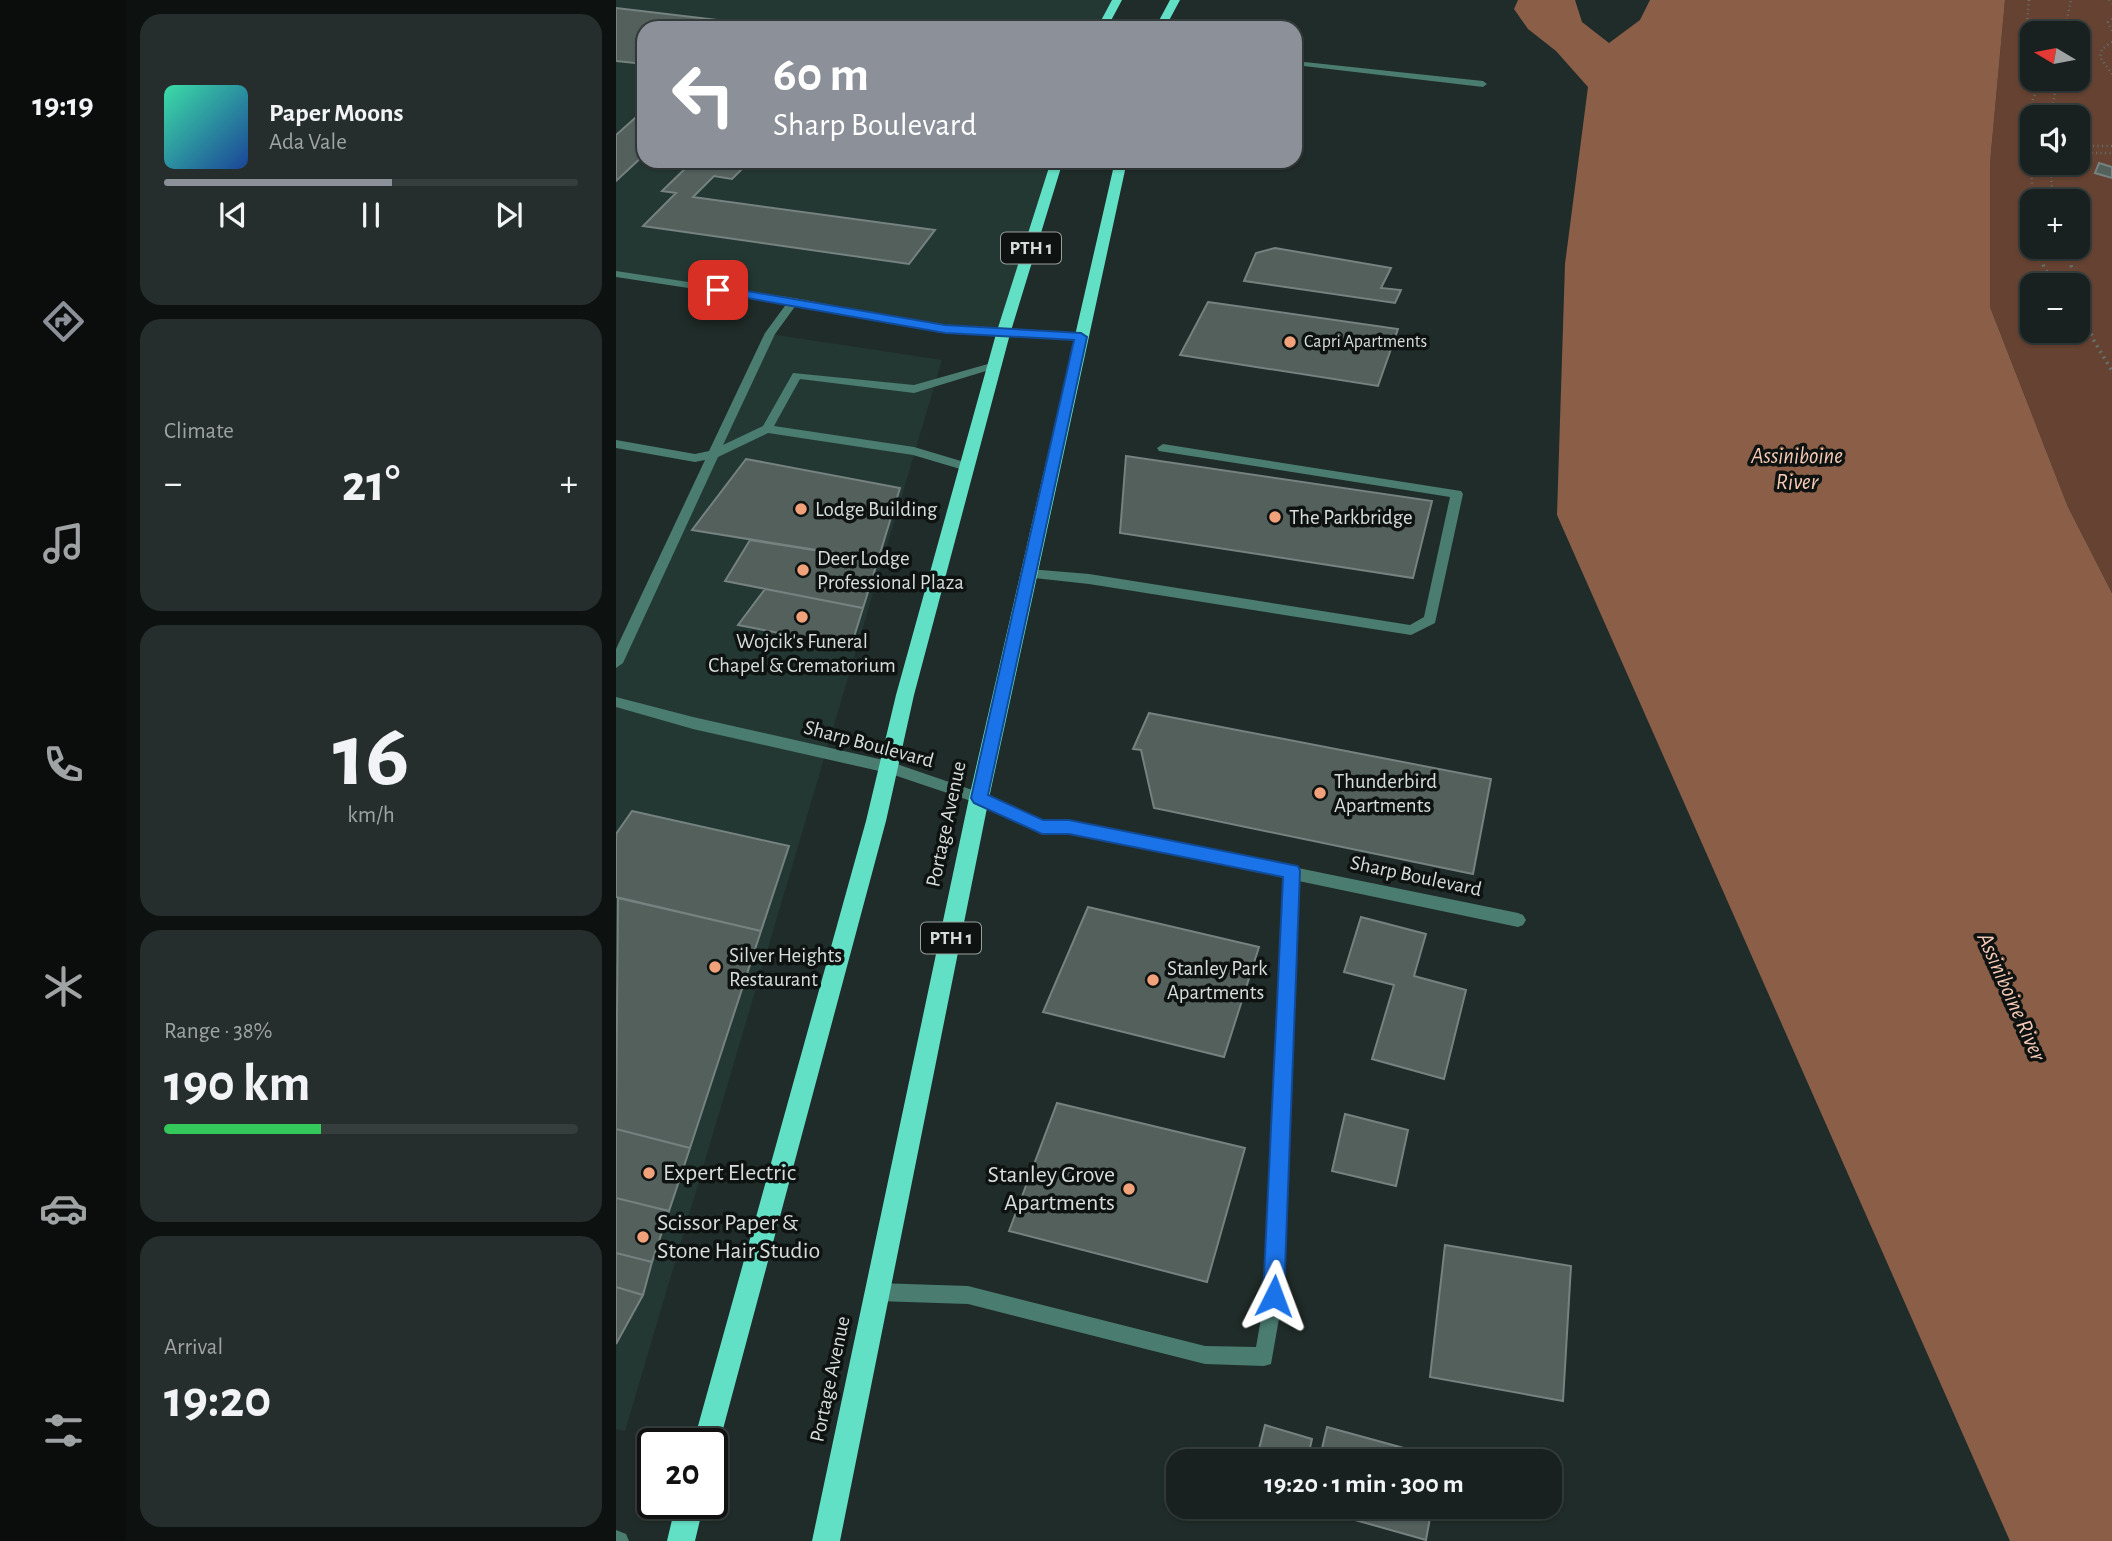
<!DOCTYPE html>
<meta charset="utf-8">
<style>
body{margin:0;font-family:"Alegreya Sans",sans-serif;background:#252e2c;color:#f1f3f6;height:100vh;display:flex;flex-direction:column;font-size:26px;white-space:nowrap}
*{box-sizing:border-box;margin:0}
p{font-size:23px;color:#9fa3a4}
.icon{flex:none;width:38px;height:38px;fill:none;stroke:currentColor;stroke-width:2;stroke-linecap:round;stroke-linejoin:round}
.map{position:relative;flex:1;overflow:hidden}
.side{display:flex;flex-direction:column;gap:14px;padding:14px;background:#0d1211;width:490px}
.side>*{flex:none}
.banner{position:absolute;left:21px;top:21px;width:665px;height:147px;border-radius:21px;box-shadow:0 2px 5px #0004,0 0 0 2px #363e3d;background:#8c9099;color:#fff;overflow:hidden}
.needle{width:46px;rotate:280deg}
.fabs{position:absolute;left:1404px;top:21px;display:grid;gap:14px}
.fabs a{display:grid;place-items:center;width:70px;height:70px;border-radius:14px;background:#18211f;box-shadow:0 2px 5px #0004,0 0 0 2px #363e3d;font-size:35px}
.speed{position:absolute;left:21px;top:1428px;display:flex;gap:14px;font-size:35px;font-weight:700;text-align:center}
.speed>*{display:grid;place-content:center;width:91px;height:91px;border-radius:50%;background:#18211f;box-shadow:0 2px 5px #0004,0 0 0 2px #363e3d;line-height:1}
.speed .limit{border:4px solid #111;border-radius:10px;background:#fff;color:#111}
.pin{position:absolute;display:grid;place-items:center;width:60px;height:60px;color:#fff;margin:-30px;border-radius:14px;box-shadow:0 4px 10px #0006}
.me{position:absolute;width:77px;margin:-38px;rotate:3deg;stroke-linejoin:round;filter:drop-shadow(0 0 5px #0008)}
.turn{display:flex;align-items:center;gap:24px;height:147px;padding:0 21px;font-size:32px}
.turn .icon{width:91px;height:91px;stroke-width:2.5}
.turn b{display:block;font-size:49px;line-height:60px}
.big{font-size:52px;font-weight:700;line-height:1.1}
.side .card{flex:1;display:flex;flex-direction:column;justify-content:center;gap:10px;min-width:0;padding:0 24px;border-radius:21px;background:#252e2c}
.side .dial{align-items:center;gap:0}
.dial b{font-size:91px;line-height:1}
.song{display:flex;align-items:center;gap:21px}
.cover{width:84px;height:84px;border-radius:10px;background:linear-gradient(135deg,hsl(160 70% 55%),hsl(220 70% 35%))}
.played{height:7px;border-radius:4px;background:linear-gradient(90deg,#8c9099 55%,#363e3d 55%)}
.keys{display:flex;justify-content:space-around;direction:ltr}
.heat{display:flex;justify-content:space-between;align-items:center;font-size:38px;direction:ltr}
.charge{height:10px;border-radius:5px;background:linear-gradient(90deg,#34c759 38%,#363e3d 0)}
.trip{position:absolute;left:550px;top:1449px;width:396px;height:70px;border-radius:21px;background:#18211f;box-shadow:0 2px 5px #0004,0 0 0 2px #363e3d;font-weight:700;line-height:70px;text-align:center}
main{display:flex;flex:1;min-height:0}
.tab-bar{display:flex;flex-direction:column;width:126px;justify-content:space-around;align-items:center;background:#0a0d0c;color:#9fa3a4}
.tab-bar .icon{width:49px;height:49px}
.tab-bar .on{color:#8c9099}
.tab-bar b{font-size:32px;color:#f1f3f6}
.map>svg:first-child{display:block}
.built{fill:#243833}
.green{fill:#654231;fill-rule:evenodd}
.water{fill:#8b5e48}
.building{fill:#53605c;stroke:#75827f;stroke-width:2}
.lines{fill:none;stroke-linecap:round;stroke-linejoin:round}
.path-far1{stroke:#66706d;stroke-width:2.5;stroke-dasharray:1 3.5;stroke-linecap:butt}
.path{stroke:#66706d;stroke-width:3.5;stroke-dasharray:2 4.5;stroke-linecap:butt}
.service{fill:#4a7c70;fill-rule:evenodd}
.minor{fill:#4a7c70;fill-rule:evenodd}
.trunk{fill:#62e0c5;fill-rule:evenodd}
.route{fill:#1a73e8;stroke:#114b97;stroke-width:2}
.poi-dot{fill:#f1a27b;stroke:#0e1312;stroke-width:2.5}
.labels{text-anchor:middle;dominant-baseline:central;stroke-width:7;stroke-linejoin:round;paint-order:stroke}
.far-poi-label{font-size:18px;fill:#d6dddb;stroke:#0e1312;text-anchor:start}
.shield{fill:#0e1312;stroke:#9aa09f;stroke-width:2}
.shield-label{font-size:19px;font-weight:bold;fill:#d6dddb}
.poi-label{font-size:21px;fill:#d6dddb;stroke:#0e1312;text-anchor:start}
.street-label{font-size:21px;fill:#d6dddb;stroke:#0e1312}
.water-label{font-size:23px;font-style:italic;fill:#f7cab5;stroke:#0e1312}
.near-poi-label{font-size:24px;fill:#d6dddb;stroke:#0e1312;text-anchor:start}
</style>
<main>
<nav class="tab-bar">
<b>19:19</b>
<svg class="icon on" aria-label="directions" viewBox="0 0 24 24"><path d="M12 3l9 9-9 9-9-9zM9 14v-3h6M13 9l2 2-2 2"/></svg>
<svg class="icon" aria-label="music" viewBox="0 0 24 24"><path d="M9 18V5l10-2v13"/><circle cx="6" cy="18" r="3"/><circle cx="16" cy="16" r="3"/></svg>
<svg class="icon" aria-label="phone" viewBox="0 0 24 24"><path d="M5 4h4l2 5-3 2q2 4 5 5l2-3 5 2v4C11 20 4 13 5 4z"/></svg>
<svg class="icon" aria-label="climate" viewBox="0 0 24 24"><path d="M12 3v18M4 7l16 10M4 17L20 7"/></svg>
<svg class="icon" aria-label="car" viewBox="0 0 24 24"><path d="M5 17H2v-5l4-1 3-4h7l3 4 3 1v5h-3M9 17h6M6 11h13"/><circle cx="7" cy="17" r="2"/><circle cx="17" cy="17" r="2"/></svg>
<svg class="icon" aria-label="filters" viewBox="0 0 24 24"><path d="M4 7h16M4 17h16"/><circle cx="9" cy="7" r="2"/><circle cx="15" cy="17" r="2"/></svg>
</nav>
<section class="side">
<div class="card">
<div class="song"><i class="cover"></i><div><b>Paper Moons</b><p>Ada Vale</p></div></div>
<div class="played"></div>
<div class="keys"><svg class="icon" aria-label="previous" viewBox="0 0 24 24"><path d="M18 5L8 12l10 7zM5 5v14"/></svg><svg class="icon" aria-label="pause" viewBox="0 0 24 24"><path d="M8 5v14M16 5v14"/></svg><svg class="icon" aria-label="next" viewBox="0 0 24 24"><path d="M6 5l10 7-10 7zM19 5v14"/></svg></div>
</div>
<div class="card"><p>Climate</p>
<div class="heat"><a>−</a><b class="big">21°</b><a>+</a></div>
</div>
<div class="card dial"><b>16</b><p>km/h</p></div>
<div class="card"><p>Range · 38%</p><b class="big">190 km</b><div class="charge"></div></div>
<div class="card"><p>Arrival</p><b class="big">19:20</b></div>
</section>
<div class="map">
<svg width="1496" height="1541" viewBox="0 0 1496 1541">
<rect width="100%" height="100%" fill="#202c29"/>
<path class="built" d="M0 0H501L486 28H28V161H441L387 334 329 329 0 274Z
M154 334 326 360 9 1431 0 1429V669Z"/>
<path class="green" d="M1389 0H1496V593L1452 507 1374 307V163ZM1416 33H1461V79H1416ZM1416 117H1461V163H1416ZM1416 201H1461V247H1416ZM1416 285H1461V331H1416Z"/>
<path class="water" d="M902 0H959L966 22 993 43 1024 20 1034 0H1389L1374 163V307L1452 507 1496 593V1541H1394L941 515 949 264 972 87 940 51 912 29 898 9Z"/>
<path class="building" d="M0 8 169 28H28V64L0 61Z
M28 110V155L0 181V135Z
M77 161H140L132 169H126L116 179 98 176 77 197 319 230 293 264 27 226 60 193 46 191Z
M1483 163 1496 167V178L1479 173Z
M659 248 775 268 765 288 785 290 779 303 628 281 640 253Z
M592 302 782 329 762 386 564 355Z
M510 456 816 501 797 578 504 533Z
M130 459 284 488 262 560 76 530Z
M134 540 262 560 247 608 109 581Z
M149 589 247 608 238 637 219 644 122 625Z
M533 713 875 779 857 874 538 808 525 750 517 749Z
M16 811 173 846 145 931 0 897V834Z
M2 898 145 931 74 1148 0 1129Z
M472 907 643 947 608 1057 427 1012Z
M745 917 810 934 798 976 850 990 828 1079 756 1059 778 985 728 972Z
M441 1103 629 1148 591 1282 393 1231Z
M729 1114 792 1130 780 1186 716 1171Z
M0 1129 74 1148 53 1211 0 1198Z
M0 1198 53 1211 36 1262 0 1253Z
M829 1245 955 1266 947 1401 814 1377Z
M0 1253 36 1262 27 1295 0 1287Z
M0 1287 27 1295 0 1344Z
M649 1425 696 1439 691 1461H640Z
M711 1427 824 1458 823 1461H703Z
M693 1507H816L810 1540Z"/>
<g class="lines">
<path class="path-far1" d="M1413 0 1410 33 1416 42
M1493 0 1496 4
M1496 19 1492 22 1496 31
M1448 33 1455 0
M1496 42 1486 49 1484 57 1496 74
M1416 64 1411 68 1415 86 1420 91 1413 110 1414 126 1410 140 1414 153 1417 201
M1435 117 1441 79
M1496 146H1472L1476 153H1496
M1434 163 1437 201
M1416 205 1413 223 1416 242
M1418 247 1425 260
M1450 247 1454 260"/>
<path class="path" d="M1424 259 1433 276 1434 285
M1453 259 1477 339 1496 371
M1461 328 1477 339"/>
<path class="service" d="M679 61 867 81 871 84 867 87 679 65Z
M178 298 183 301 159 334 107 445 147 426 177 373 298 385 379 362 384 365 383 367 298 393 184 379 158 426 298 447 355 464 357 467 351 471 297 455 152 433 102 457 7 663 0 668V649L89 460 79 462 0 448V440L79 454 93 451 149 333 174 299Z
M547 444 845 491 847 494 819 623 795 635 473 584 409 577 407 574 409 571 413 569 473 574 794 625 808 617 834 497 543 451 541 448Z
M676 864 681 866 683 871 667 1296 655 1364 648 1366 589 1364 352 1304 261 1301 255 1298 252 1292 255 1286 261 1283 352 1286 589 1346 640 1347 649 1296 669 871 671 866Z"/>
<path class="minor" d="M0 271 178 298 329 326 465 334 470 337 465 340 329 332 178 304 0 277Z
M0 697 77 717 272 761 368 794 427 821H453L902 913 907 915 910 920 907 925 902 927 453 833H426L358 802 272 773 77 729 0 707Z
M0 1530 10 1534 13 1541H0Z"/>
<path class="trunk" d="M496 0H506L491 28H481Z
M554 0H564L549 28H539Z
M435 161H447L394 334 298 695 270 821 103 1444 96 1455V1444H77L250 821 280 695 380 334Z
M499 161H511L373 798 224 1541H196L353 798Z
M60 1503H88L79 1541H51Z"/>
</g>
<path class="route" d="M102 286 329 325 465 333 471 337 372 795 427 820H453L682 866 684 871 668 1296 665 1304 658 1307 650 1304 647 1296 667 877 453 834H426L358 803 355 798 458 340 329 333 97 292V287Z"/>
<g class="poi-dot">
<circle cx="674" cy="342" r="7"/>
<circle cx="185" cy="509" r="7"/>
<circle cx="659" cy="517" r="7"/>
<circle cx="187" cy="570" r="7"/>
<circle cx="186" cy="617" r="7"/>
<circle cx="704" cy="793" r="7"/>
<circle cx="99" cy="967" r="7"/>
<circle cx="537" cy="980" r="7"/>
<circle cx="33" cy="1173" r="7"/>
<circle cx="513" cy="1189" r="7"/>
<circle cx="27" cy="1237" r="7"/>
</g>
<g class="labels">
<g class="far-poi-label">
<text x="688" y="342">Capri Apartments</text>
</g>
<g class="shield">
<rect x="385" y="232.5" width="60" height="31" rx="5"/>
<rect x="305" y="922.5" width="60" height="31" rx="5"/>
</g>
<g class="shield-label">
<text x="415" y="248">PTH 1</text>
<text x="335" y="938">PTH 1</text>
</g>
<g class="poi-label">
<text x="199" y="509">Lodge Building</text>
<text x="673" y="517">The Parkbridge</text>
<text x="201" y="558">Deer Lodge<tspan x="201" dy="24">Professional Plaza</tspan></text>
<text x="186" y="641" text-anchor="middle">Wojcik's Funeral<tspan x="186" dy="24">Chapel &amp; Crematorium</tspan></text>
<text x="718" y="781">Thunderbird<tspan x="718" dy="24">Apartments</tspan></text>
<text x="113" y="955">Silver Heights<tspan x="113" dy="24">Restaurant</tspan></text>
<text x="551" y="968">Stanley Park<tspan x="551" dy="24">Apartments</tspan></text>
</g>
<g class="street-label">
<text transform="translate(253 744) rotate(15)">Sharp Boulevard</text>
<text transform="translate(330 824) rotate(-78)">Portage Avenue</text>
<text transform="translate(800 876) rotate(12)">Sharp Boulevard</text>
<text transform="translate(214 1379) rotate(-78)">Portage Avenue</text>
</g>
<g class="water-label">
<text x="1181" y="456">Assiniboine<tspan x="1181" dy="26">River</tspan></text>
<text transform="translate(1395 997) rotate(66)">Assiniboine River</text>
</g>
<g class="near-poi-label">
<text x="47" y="1173">Expert Electric</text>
<text x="499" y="1175" text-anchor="end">Stanley Grove<tspan x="499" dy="28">Apartments</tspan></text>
<text x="41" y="1223">Scissor Paper &amp;<tspan x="41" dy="28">Stone Hair Studio</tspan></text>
</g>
</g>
</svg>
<div class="fabs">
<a><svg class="needle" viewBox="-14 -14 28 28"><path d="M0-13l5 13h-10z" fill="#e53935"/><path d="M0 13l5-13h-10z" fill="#9fa3a4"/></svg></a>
<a><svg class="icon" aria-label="sound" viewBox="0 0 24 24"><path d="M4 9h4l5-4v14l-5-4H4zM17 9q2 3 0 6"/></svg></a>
<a>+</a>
<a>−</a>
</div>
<div class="speed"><div class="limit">20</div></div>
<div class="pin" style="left:102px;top:290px;background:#d93025"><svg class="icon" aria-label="arrive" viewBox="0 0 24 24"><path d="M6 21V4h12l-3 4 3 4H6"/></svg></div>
<svg class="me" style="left:658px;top:1296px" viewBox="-20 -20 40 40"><path d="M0-17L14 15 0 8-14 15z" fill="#1a73e8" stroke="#fff" stroke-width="4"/></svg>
<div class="trip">19:20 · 1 min · 300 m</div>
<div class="banner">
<div class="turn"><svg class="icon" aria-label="left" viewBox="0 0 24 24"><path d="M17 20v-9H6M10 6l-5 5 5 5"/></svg><div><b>60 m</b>Sharp Boulevard</div></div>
</div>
</div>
</main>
